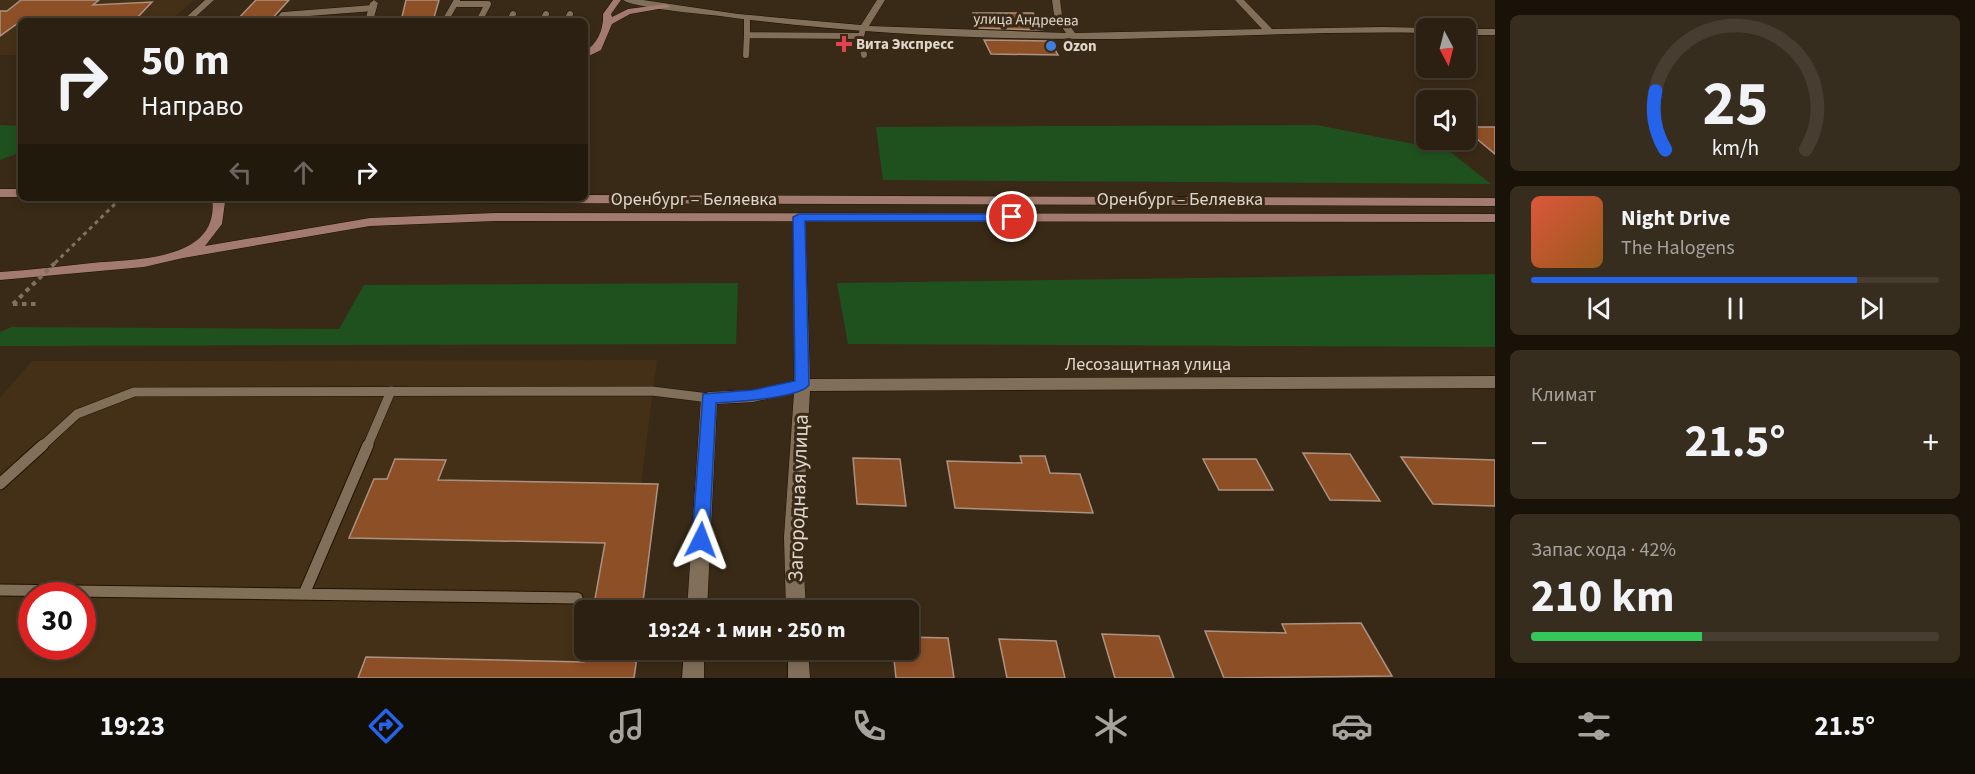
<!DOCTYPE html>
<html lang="ru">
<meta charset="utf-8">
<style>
body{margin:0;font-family:"Source Sans 3",sans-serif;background:#372d1f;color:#f1f3f6;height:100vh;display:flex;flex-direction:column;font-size:22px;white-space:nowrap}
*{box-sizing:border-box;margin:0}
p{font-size:20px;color:#a6a39f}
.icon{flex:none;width:33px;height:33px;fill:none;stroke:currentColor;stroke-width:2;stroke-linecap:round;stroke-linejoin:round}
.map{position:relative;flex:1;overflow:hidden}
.details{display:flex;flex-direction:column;gap:15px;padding:15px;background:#181209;width:480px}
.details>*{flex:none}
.hud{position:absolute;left:18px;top:18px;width:570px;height:183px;border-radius:9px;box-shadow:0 3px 9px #0003,0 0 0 2px #473e31;background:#2b2011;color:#f1f3f6;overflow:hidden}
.needle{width:39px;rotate:173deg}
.fabs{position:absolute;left:1416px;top:18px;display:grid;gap:12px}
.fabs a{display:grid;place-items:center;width:60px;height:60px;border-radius:9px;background:#2b2011;box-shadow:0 3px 9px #0003,0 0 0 2px #473e31;font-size:30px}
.speed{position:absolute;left:18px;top:582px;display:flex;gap:12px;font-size:30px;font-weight:700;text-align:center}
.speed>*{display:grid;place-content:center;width:78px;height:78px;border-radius:50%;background:#2b2011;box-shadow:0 3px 9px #0003,0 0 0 2px #473e31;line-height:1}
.speed .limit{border:9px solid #d22;background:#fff;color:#111}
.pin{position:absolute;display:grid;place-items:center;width:51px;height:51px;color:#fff;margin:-26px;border:3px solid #fff;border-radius:50%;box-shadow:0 2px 6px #0007}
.me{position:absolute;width:66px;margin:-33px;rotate:3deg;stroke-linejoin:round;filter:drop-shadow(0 0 4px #0008)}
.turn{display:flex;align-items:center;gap:21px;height:126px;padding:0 24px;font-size:27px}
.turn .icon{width:78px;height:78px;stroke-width:2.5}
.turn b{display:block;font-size:42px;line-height:51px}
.lanes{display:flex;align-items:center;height:57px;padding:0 24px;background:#0003;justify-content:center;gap:30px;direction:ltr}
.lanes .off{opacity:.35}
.big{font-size:45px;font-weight:700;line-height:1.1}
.details .card{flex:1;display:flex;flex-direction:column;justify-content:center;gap:9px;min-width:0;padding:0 21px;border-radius:9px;background:#372d1f}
.details .dial{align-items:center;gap:0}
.dial svg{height:156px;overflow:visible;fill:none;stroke:#473e31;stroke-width:7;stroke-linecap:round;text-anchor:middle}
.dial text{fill:#f1f3f6;stroke:none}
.song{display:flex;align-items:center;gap:18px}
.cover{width:72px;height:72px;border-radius:9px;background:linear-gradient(135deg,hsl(10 70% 55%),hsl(30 70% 35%))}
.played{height:6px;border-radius:3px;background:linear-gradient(90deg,#2563eb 80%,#473e31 80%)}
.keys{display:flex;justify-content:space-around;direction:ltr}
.heat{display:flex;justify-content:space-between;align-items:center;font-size:33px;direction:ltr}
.charge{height:9px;border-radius:4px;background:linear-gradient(90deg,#34c759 42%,#473e31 0)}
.trip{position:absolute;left:574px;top:600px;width:345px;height:60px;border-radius:9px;background:#2b2011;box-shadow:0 3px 9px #0003,0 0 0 2px #473e31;font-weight:700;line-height:60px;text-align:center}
.tab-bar{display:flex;height:96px;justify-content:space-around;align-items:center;background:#110d07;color:#a6a39f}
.tab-bar .icon{width:42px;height:42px}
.tab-bar .current{color:#2563eb}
.tab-bar b{font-size:27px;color:#f1f3f6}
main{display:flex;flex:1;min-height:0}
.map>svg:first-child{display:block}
.built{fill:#443016;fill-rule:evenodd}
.green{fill:#1f511f}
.building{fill:#8d4f26;stroke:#ac9283;stroke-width:1.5}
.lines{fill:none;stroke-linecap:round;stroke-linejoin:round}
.lane-far2-casing{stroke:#201202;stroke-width:7}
.lane-far1-casing{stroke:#201202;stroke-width:10}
.lane-casing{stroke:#201202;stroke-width:13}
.street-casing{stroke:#201202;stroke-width:1}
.secondary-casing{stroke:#201202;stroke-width:1}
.path{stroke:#7f7262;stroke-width:4;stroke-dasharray:4.5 4.5;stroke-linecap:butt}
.lane-far2{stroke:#816f5a;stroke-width:6}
.lane-far1{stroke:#816f5a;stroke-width:9}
.lane{stroke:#816f5a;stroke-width:11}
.street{fill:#816f5a;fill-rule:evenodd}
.secondary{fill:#a37a6f;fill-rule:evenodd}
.path-bridge-far1{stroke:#7f7262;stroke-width:3;stroke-dasharray:4 4;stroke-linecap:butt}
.path-bridge{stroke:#7f7262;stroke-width:4;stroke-dasharray:4.5 4.5;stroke-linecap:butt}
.route{fill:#2563eb;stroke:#184099;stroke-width:1.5}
.health-dot{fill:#e0444e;stroke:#392a17;stroke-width:2}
.shop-dot{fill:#3f7fe0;stroke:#392a17;stroke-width:2}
.labels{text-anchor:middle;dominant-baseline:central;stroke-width:6;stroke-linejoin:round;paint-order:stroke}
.far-street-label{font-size:15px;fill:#e0d6cb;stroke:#392a17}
.far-poi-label{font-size:15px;font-weight:bold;fill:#e0d6cb;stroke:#392a17;text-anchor:start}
.street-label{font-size:18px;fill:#e0d6cb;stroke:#392a17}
.near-street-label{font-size:21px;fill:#e0d6cb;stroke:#392a17}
</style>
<main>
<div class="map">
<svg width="1495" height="678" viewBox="0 0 1495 678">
<rect width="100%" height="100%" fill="#392a17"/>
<path class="built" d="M0 0H194L169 21H21V55H0Z
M657 360 641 483 658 484 642 610H585V650H638L634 678H0V398L32 361ZM32 596H82V646H32Z"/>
<path class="green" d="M0 125 21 126V152L0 160Z
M1317 125 1449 151 1491 184 883 180 876 127Z
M1495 274V347L848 344 837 283Z
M738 283 736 344 0 346V332L12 327 339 329 364 285Z"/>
<path class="building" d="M21 0H99L93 5 152 2 134 21H21L0 36V11H7Z
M256 0H289L270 21H236Z
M406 0H439L433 21H401Z
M973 13H1033L1043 30 979 28Z
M984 40 1050 41 1058 55 991 54Z
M1466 127H1495V154L1466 130Z
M1303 453 1350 454 1380 501 1330 500Z
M1020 456H1045L1050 473 1080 474 1093 513 955 508 947 461 1022 463Z
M1401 457 1495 460V506L1433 504Z
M853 458 900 459 906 506 857 504Z
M395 459 446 460 438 480 658 484 642 610H593L605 543 349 538 374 479H387Z
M1203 459H1256L1273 490H1219Z
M1361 623 1392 676 1224 678 1205 631 1286 633 1282 624Z
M1102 634 1159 636 1174 678H1115Z
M909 637 948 638 954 678H896L893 650H909Z
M999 639 1056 641 1065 678H1007Z
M586 650H638L634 678H358L366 657 584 662Z"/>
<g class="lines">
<defs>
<path id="lane-far2" d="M455 4H488L479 21
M747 19V35L861 36 863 29
M278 21 283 15 373 8
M445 21 457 0
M510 21 513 14
M543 21 546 14
M567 21 570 14
M861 36 864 55
M746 55 747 35"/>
<path id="lane-far1" d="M41 447 77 414 134 392 652 391 709 398
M367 447 391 391"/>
<path id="lane" d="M0 484 43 445
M0 590 577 598
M304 594 368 445"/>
<path id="street" d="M205 0H214L191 21H182Z
M374 0 378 3 373 21H365L370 3Z
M623 0H643L738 14 861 25 877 0H885L869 26 1066 33 1054 15 1052 0H1060L1062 15 1075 33 1262 29 1235 0H1244L1272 29 1382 27 1430 28H1426V33C1323 31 1221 37 1118 39 985 40 852 34 720 16 702 14 634 8 623 0Z
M1466 29H1495V35H1466Z
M799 213 805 217 810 379 1495 376V388L810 391 802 537 806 610H786L784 537 794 393 753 402 717 404 707 610H687L701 398 703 394 709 392 753 390 794 381 793 217Z
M684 650H704V678H682Z
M788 650H808L810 678H788Z"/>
<path id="secondary" d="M613 0H621L611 14 612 17 628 9 666 4 670 7 630 14 612 24 601 50 585 58V51C598 44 604 28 603 14Z
M0 189H21V197H0Z
M585 195 1495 198V206L225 202 222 224 205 246 370 218 495 213 1495 214V222L495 221 370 226 183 258 144 267 0 280V272C31 270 61 266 92 263 133 259 221 262 212 198H585Z"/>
</defs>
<use href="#lane-far2" class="lane-far2-casing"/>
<use href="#lane-far1" class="lane-far1-casing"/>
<use href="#lane" class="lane-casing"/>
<use href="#street" class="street-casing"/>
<use href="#secondary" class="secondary-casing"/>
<path class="path" d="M13 304H39"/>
<use href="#lane-far2" class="lane-far2"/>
<use href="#lane-far1" class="lane-far1"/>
<use href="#lane" class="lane"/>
<use href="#street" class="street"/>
<use href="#secondary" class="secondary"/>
<path class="path-bridge-far1" d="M55 263 121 198"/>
<path class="path-bridge" d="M13 304 57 261"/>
</g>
<path class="route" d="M799 214H1012L1018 217 1012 221H805L809 385C800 398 733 402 716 403L709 540 707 545 701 547 695 545 692 540 703 394 753 390 795 381 793 217Z"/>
<path class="health-dot" d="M841 35h6v6h6v6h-6v6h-6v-6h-6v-6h6z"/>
<circle class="shop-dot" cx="1051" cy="46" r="6"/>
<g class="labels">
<g class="far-street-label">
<text transform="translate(1026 20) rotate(1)">улица Андреева</text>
</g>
<g class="far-poi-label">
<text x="856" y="44">Вита Экспресс</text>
<text x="1063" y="46">Ozon</text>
</g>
<g class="street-label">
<text x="694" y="199">Оренбург – Беляевка</text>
<text x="1180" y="199">Оренбург – Беляевка</text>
<text x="1148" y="364">Лесозащитная улица</text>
</g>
<g class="near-street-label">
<text transform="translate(798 498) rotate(-88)">Загородная улица</text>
</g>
</g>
</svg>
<div class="fabs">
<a><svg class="needle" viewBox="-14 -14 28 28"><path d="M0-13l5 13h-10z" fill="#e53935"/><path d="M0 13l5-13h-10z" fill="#a6a39f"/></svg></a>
<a><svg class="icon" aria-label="sound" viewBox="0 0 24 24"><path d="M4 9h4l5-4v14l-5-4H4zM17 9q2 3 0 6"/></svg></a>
</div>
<div class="speed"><div class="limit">30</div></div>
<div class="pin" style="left:1012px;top:217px;background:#d93025"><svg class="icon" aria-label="arrive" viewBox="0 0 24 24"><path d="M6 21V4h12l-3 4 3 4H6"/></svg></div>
<svg class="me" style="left:701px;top:540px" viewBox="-20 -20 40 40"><path d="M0-17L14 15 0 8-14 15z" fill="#2563eb" stroke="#fff" stroke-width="4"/></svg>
<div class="trip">19:24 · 1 мин · 250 m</div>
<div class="hud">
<div class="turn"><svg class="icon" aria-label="right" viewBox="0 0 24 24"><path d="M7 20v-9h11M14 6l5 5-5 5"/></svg><div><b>50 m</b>Направо</div></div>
<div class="lanes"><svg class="icon off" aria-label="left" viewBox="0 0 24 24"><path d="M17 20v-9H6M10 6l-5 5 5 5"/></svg><svg class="icon off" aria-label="ahead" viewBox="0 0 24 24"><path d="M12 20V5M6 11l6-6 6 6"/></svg><svg class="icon" aria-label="right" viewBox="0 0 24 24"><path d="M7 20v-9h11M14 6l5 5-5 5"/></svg></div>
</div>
</div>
<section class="details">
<div class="card dial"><svg viewBox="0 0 100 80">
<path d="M14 69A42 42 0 1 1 86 69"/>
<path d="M14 69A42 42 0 0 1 9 39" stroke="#2563eb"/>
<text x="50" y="56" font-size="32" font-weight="700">25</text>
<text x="50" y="72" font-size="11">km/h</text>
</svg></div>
<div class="card">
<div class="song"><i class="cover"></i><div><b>Night Drive</b><p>The Halogens</p></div></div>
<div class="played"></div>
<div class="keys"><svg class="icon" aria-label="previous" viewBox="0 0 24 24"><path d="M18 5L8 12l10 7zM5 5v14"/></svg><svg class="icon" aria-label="pause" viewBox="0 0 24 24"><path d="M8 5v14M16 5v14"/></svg><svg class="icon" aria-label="next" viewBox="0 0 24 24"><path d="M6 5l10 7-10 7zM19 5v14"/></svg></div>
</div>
<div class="card"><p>Климат</p>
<div class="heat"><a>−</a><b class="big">21.5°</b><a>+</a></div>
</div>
<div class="card"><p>Запас хода · 42%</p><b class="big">210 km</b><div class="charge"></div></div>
</section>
</main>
<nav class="tab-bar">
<b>19:23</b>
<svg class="icon current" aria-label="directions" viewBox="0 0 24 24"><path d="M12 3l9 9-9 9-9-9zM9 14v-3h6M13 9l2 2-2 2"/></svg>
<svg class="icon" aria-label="music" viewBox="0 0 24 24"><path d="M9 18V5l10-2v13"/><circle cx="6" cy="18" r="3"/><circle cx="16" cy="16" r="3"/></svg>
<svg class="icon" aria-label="phone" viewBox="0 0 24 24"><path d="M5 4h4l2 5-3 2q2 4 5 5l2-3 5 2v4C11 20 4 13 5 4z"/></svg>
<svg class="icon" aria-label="climate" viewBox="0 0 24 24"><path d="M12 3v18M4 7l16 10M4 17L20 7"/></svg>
<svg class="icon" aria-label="car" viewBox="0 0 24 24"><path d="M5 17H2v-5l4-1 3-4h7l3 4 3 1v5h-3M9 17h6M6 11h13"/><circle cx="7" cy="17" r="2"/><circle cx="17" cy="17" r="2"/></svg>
<svg class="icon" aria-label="filters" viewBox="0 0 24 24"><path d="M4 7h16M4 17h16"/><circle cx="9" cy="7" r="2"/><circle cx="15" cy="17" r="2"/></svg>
<b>21.5°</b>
</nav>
